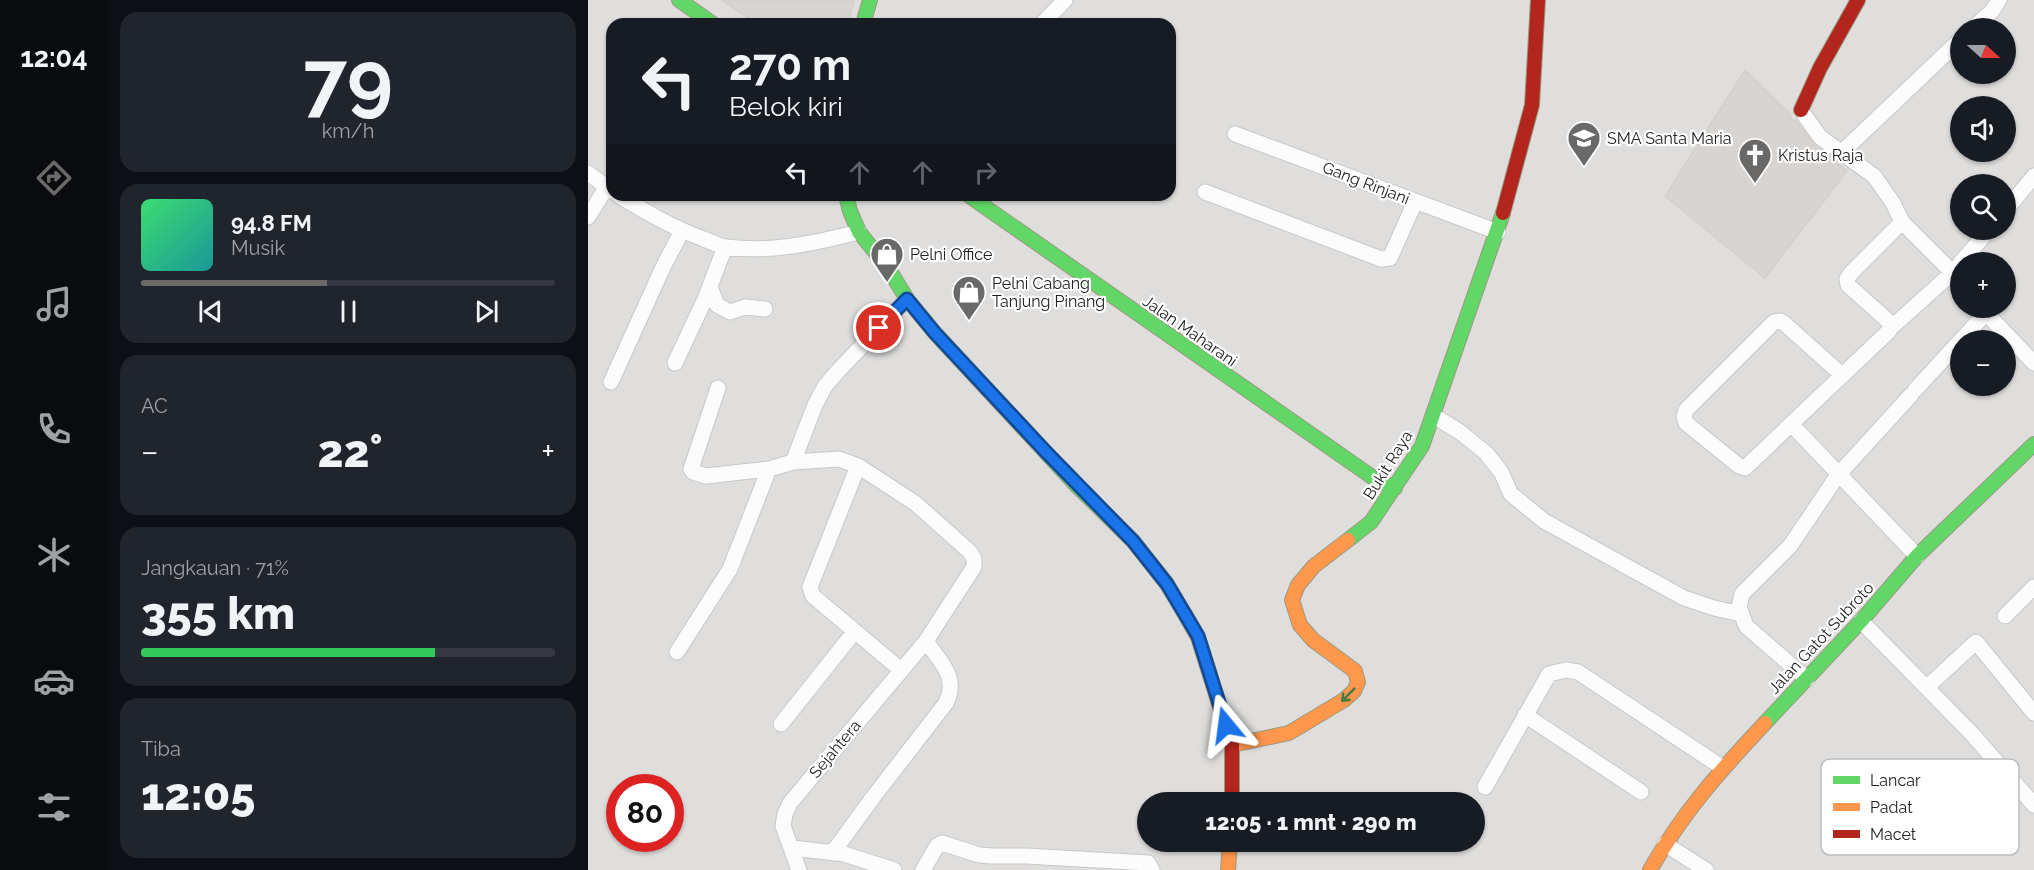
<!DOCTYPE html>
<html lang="id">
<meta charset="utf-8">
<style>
body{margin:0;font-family:Raleway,sans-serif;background:#20242c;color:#f1f3f6;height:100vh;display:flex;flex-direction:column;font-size:22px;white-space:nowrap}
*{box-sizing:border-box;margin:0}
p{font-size:20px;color:#9ea1a6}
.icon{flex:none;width:33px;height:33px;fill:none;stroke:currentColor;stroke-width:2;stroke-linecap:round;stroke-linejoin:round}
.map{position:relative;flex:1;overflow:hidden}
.side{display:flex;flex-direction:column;gap:12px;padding:12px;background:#0d0f14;width:480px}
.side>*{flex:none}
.banner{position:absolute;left:18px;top:18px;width:570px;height:183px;border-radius:18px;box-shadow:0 2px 4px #0004;background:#171b24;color:#f1f3f6;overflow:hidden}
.needle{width:39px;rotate:111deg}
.controls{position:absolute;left:1362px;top:18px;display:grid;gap:12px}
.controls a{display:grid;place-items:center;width:66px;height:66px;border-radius:50%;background:#171b24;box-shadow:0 2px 4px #0004;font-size:30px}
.speed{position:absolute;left:18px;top:774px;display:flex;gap:12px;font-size:30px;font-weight:700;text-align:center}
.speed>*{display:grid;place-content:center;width:78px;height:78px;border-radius:50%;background:#171b24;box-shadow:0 2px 4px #0004;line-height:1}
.speed .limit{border:9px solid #d22;background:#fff;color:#111}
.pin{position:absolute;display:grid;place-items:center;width:51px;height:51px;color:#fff;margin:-26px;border:3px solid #fff;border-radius:50%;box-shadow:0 2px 6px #0007}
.me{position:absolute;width:66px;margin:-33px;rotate:344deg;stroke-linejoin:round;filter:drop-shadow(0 0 4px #0008)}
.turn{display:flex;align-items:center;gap:21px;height:126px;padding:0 24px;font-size:27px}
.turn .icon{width:78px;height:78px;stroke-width:2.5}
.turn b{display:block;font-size:42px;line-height:51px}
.lanes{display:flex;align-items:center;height:57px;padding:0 24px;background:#0003;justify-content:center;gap:30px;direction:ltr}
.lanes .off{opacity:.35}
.big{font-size:45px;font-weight:800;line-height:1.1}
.side .widget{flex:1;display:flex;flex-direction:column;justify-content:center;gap:9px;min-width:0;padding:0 21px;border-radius:18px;background:#20242c}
.side .dial{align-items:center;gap:0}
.dial b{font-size:78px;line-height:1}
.song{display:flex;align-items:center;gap:18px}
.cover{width:72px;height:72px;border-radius:9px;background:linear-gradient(135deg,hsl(140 70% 55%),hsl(180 70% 35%))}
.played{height:6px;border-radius:3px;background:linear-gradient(90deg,#6a6968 45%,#363941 45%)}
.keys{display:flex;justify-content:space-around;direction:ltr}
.heat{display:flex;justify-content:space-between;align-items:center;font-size:33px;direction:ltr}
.charge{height:9px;border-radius:4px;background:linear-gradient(90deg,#34c759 71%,#363941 0)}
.trip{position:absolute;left:549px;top:792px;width:348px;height:60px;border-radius:30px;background:#171b24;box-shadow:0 2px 4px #0004;font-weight:800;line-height:60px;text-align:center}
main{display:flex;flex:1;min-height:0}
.tabs{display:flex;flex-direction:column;width:108px;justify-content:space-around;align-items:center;background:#090b0e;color:#9ea1a6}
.tabs .icon{width:42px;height:42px}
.tabs .active{color:#6a6968}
.tabs b{font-size:27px;color:#f1f3f6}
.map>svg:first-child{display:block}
.residential{fill:#dfdedc;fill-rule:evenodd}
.building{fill:#d7d4d2;stroke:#d3d0cc;stroke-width:1.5}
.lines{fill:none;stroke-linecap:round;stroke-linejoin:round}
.street-casing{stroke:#c9c8c7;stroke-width:17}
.fast-casing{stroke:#999a82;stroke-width:16}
.slow-casing{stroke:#999a82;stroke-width:16}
.jam-casing{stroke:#999a82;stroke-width:16}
.street{stroke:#fdfcfc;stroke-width:15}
.fast{stroke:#63d668;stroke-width:14}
.slow{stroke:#ff974d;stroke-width:14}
.jam{stroke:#b3261e;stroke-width:14}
.oneway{stroke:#427c45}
.route-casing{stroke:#114b97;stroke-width:15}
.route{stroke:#1a73e8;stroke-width:10}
.labels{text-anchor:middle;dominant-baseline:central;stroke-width:4.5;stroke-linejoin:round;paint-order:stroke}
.poi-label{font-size:16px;fill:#222;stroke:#fff;text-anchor:start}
.street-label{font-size:16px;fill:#222;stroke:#fff}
.key{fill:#fff;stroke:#bdbdbd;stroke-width:1.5}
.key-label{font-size:16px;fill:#222}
</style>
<main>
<nav class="tabs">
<b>12:04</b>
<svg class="icon active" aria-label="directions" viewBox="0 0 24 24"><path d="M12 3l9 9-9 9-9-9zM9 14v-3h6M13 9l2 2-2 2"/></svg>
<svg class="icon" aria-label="music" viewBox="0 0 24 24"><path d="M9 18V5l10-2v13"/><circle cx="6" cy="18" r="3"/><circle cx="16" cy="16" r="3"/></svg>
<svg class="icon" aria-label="phone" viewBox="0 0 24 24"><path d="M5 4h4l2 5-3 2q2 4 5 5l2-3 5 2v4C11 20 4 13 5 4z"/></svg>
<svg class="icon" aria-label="climate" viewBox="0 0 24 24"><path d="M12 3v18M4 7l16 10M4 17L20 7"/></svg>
<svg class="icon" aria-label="car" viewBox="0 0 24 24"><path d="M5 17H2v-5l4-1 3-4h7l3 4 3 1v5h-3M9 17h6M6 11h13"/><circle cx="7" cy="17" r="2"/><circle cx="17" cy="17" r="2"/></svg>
<svg class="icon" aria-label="filters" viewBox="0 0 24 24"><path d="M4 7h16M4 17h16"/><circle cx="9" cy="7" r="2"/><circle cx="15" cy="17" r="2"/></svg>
</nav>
<section class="side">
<div class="widget dial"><b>79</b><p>km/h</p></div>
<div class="widget">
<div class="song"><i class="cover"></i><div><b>94.8 FM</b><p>Musik</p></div></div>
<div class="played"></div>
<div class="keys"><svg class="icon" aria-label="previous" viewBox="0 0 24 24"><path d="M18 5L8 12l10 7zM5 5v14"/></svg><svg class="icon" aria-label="pause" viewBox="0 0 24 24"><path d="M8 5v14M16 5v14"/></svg><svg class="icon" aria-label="next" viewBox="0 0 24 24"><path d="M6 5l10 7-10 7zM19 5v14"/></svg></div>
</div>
<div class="widget"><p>AC</p>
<div class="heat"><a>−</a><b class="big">22°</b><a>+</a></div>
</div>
<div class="widget"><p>Jangkauan · 71%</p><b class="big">355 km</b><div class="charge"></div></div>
<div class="widget"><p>Tiba</p><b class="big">12:05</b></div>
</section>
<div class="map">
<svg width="1446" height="870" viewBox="0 0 1446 870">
<rect width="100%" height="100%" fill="#f0eeeb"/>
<path class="residential" d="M0 0H1446V870H0ZM24 24H582V195H24ZM1372 28H1418V74H1372ZM1372 106H1418V152H1372ZM1372 184H1418V230H1372ZM1372 262H1418V308H1372ZM1372 340H1418V386H1372ZM32 788H82V838H32ZM560 802H886V842H560Z"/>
<path class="building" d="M133 0H266L260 24H170Z
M1157 70 1201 113 1204 119 1209 122 1226 145 1259 171 1177 278 1077 196Z"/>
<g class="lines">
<defs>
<path id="street" d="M454 24 477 0
M1385 28 1404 11 1411 0
M1217 116 1232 137 1286 176 1305 203 1314 222 1372 280
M647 134 910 232
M1253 153 1372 40
M0 173 24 191
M617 192 793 259 802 258 827 202
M30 195C58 212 85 228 116 239 123 242 131 246 138 247 184 253 227 243 271 232
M1418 210 1446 176
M0 217 18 188
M1373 262 1401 230
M122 287 129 305 142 312 157 307 177 309
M1395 308 1398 313 1446 363
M1300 321 1260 285 1259 279 1263 273 1314 222
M1305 326 1364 273 1372 264
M1373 340 1398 313
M87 363 117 299 137 247
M1254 375 1197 324 1192 321 1186 322 1098 410 1096 417 1098 423 1151 466 1157 468 1203 424 1329 556
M23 382 76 265 94 231
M130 388 103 469 105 472 118 476 181 469 205 462 251 459 270 466 327 503 382 552 386 559V567L338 641 202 803 197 814 195 826 211 870
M1327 390 1372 341
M846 416 872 432 898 453 913 472 923 494 956 521 1096 598 1126 608 1153 614
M1203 424 1301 331
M205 462 227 405 237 386 250 371 319 299
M270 466 222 587 225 596 313 670
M1417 616 1446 587
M1273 621 1385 735 1446 805
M89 652 142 569 181 469
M1219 679 1158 626 1151 607 1154 594 1202 546 1250 475 1323 395
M1339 687 1388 642 1446 713
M937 715 1053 792
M193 724 267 631
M897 787 961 674 978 670 990 672 1135 768
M1077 844 1118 870
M204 848 256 854 306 870
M245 852 286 796 358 703C371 677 352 662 338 641
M335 870 349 846 354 843 391 855 404 856H439L560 863 564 870"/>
<path id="fast" d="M91 0 125 24
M275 24 282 0
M258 195 262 211 271 232 300 268 319 299 347 333 489 486 545 541 579 584 598 616
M380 195 787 479 807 488
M760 540 783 522 834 446 915 213
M1177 723 1273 621 1329 556 1446 444"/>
<path id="slow" d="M644 745 701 733 756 700 766 691 770 682 767 671 725 640 712 625 704 600 710 585 726 566 760 540
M640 870 642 842
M1062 870C1095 812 1132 771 1177 723"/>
<path id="jam" d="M1213 110 1232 68 1270 0
M915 213 944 105 950 0
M598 616 610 637 644 745V802"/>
</defs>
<use href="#street" class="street-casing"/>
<use href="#fast" class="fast-casing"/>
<use href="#slow" class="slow-casing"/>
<use href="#jam" class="jam-casing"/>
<use href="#street" class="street"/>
<use href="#fast" class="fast"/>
<use href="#slow" class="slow"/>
<use href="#jam" class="jam"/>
</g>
<defs><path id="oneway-shaft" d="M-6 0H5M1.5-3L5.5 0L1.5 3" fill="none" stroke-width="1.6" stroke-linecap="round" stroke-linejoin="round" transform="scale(1.5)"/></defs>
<use class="oneway" href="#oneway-shaft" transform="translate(760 695) rotate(135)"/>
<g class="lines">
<defs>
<path id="route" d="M291 328 319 299 347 333 458 452 545 541 579 584 610 636 638 725"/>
</defs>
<use href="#route" class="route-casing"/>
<use href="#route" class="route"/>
</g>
<defs>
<symbol id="school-pin" viewBox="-11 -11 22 30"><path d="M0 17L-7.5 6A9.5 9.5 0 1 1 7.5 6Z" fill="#6a6968" stroke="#fff"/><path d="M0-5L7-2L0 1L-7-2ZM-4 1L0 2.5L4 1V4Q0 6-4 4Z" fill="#fff"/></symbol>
<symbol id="church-pin" viewBox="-11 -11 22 30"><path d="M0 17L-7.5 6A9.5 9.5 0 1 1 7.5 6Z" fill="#6a6968" stroke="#fff"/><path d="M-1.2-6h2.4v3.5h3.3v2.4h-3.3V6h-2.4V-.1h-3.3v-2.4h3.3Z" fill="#fff"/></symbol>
<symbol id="shop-pin" viewBox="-11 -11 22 30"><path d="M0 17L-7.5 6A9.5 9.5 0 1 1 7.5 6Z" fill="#6a6968" stroke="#fff"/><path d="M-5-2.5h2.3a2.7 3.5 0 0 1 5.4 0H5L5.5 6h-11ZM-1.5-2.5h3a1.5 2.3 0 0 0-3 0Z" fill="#fff"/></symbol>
</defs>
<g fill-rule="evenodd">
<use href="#school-pin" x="977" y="119" width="38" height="52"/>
<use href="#church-pin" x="1148" y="136" width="38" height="52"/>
<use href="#shop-pin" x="280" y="235" width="38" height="52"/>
<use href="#shop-pin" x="362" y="273" width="38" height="52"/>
</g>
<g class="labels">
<g class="poi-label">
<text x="1019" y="138">SMA Santa Maria</text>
<text x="1190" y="155">Kristus Raja</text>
<text x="322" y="254">Pelni Office</text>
<text x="404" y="283">Pelni Cabang<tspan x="404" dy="18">Tanjung Pinang</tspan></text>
</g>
<g class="street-label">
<text transform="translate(778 183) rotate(21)">Gang Rinjani</text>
<text transform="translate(602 331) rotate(35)">Jalan Maharani</text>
<text transform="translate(800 465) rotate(-58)">Bukit Raya</text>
<text transform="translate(1233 638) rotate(-47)">Jalan Gatot Subroto</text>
<text transform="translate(247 749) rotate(-50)">Sejahtera</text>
</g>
</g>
<rect x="1233" y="759" width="198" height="96" rx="9" class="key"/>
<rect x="1245" y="776" width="27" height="8" fill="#63d668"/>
<rect x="1245" y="803" width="27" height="8" fill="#ff974d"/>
<rect x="1245" y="830" width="27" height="8" fill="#b3261e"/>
<g class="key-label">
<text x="1282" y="786">Lancar</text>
<text x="1282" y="813">Padat</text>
<text x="1282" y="840">Macet</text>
</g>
</svg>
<div class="controls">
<a><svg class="needle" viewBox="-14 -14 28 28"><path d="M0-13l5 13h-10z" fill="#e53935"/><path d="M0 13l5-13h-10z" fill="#9ea1a6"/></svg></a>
<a><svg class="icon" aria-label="sound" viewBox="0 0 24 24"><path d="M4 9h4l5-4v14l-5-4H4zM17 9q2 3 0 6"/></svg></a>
<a><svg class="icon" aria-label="search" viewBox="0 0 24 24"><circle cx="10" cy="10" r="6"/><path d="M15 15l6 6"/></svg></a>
<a>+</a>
<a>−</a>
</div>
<div class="speed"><div class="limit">80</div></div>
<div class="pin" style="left:291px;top:328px;background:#d93025"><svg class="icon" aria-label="arrive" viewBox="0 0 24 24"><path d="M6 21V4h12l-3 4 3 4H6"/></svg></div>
<svg class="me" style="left:638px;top:725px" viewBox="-20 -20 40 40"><path d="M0-17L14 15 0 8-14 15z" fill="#1a73e8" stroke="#fff" stroke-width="4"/></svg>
<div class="trip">12:05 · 1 mnt · 290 m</div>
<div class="banner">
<div class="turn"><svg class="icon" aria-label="left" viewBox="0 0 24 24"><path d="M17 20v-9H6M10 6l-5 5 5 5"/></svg><div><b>270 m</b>Belok kiri</div></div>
<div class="lanes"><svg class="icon" aria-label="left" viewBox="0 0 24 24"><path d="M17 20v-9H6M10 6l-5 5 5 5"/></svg><svg class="icon off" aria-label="ahead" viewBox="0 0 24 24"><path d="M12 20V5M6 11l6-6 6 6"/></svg><svg class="icon off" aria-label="ahead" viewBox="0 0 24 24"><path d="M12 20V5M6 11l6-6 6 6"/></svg><svg class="icon off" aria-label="right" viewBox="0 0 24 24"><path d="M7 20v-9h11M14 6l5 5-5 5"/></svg></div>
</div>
</div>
</main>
